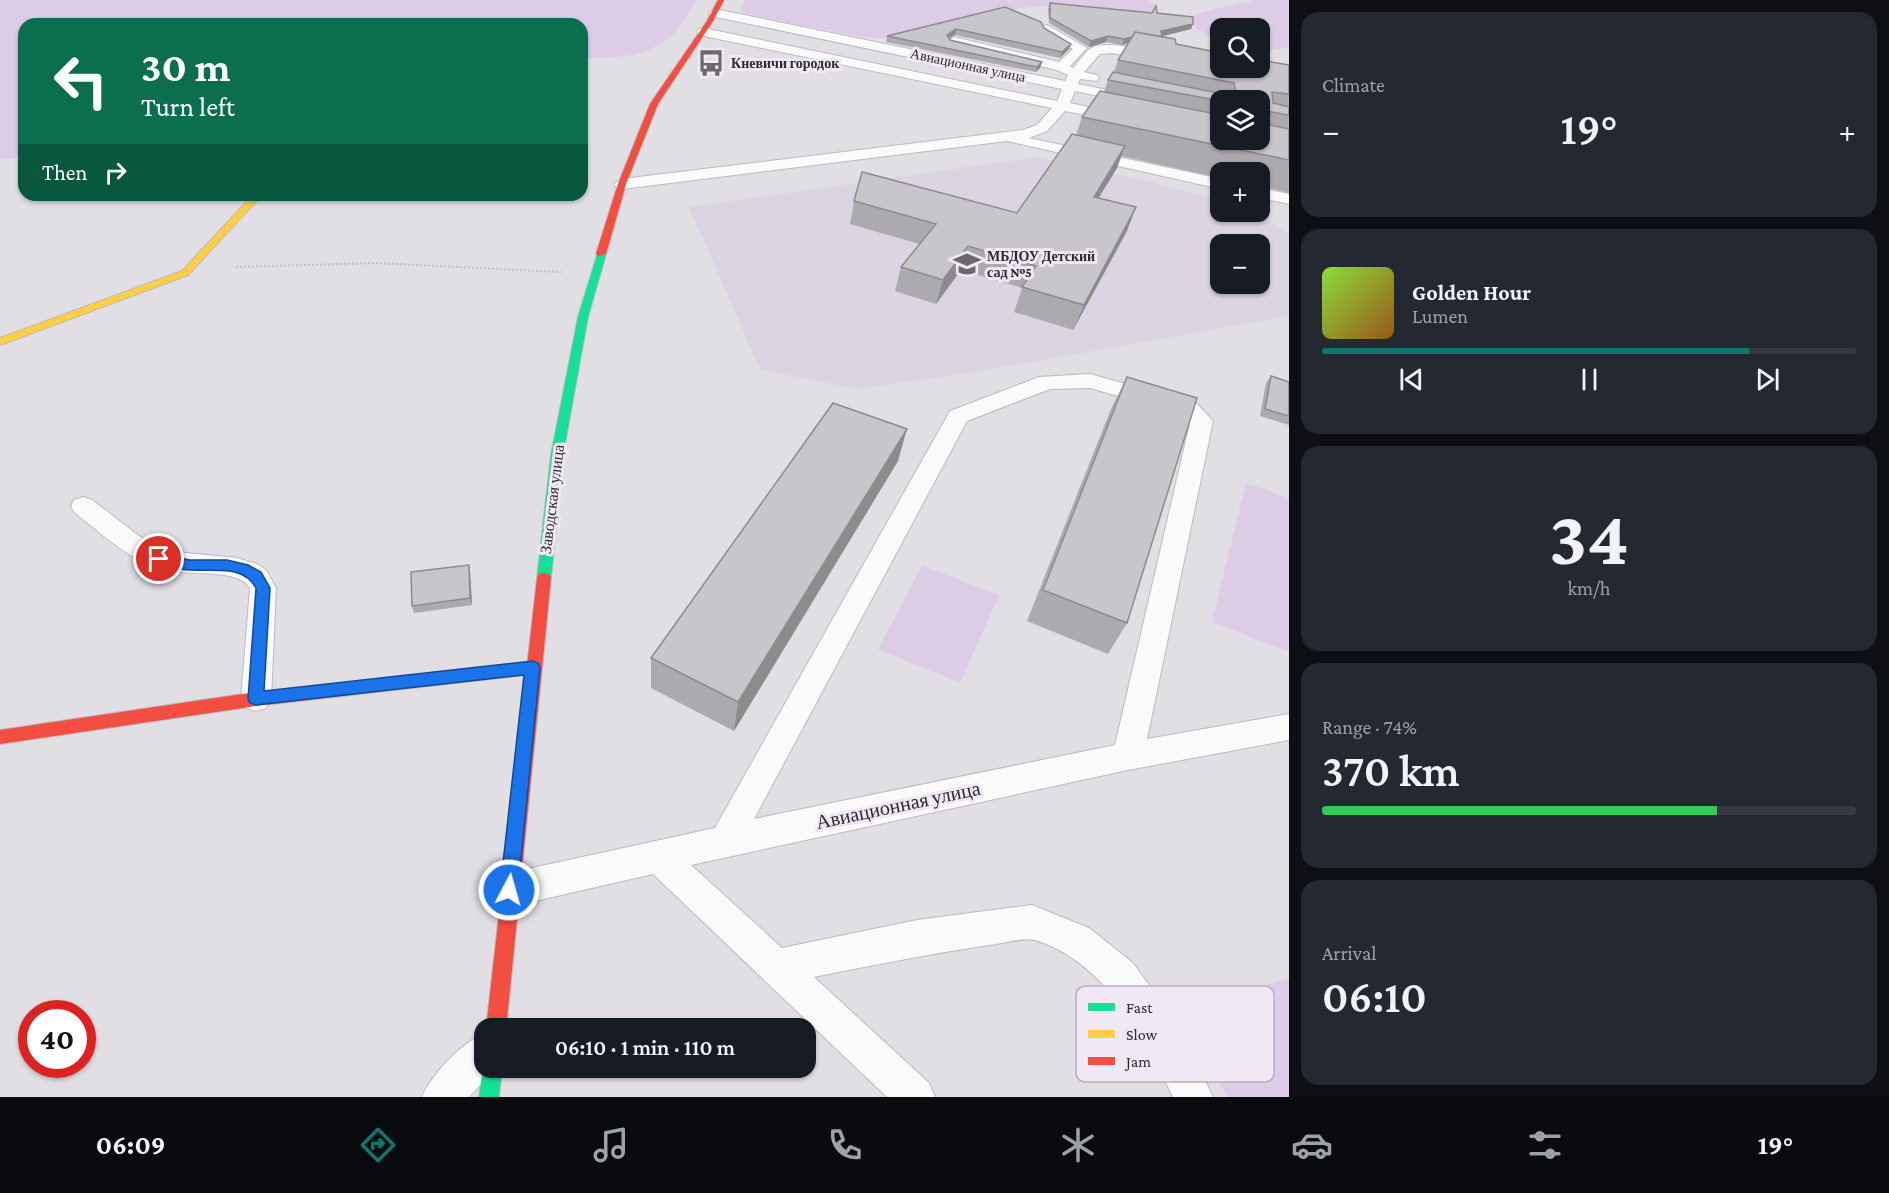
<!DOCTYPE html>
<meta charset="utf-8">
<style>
body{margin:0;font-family:"Crimson Pro",serif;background:#242831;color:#f1f3f6;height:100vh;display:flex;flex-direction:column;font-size:22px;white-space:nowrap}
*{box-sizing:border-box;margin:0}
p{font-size:20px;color:#9ea1a6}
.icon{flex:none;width:33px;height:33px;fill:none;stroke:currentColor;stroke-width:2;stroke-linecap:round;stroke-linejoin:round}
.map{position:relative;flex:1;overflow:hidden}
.panel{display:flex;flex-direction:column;gap:12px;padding:12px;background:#0d0f14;width:600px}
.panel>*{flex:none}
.banner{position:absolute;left:18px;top:18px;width:570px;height:183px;border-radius:18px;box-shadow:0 2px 4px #0004;background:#0b6e4f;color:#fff;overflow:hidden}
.tools{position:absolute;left:1210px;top:18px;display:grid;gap:12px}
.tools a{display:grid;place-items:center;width:60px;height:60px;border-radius:12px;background:#171b24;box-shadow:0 2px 4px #0004;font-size:30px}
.speed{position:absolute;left:18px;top:1000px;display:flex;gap:12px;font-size:30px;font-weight:700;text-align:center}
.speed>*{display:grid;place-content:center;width:78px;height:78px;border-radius:50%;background:#171b24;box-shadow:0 2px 4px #0004;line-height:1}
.speed .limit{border:9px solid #d22;background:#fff;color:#111}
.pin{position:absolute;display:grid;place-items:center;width:51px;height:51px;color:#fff;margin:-26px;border:3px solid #fff;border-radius:50%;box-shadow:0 2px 6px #0007}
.me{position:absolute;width:66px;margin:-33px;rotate:6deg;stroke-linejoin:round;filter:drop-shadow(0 0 4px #0008)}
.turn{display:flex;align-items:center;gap:21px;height:126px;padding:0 24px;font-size:27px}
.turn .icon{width:78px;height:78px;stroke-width:2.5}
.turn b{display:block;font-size:42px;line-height:51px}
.then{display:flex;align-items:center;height:57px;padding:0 24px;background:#0003;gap:12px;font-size:22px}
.big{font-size:45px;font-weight:600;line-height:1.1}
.panel .tile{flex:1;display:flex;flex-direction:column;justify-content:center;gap:9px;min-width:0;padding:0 21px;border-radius:18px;background:#242831}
.panel .dial{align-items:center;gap:0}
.dial b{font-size:78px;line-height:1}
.song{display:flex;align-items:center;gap:18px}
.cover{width:72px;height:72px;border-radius:9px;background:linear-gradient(135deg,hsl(90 70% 55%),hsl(30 70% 35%))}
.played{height:6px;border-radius:3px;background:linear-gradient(90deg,#0f766e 80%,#363941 80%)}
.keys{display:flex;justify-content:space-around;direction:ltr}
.heat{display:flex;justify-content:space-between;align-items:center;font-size:33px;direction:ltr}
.charge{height:9px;border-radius:4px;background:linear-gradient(90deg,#34c759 74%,#363941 0)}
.trip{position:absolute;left:474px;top:1018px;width:342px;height:60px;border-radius:18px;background:#171b24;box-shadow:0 2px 4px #0004;font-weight:600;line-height:60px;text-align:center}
.dock{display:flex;height:96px;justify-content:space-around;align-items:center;background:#090b0e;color:#9ea1a6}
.dock .icon{width:42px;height:42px}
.dock .selected{color:#0f766e}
.dock b{font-size:27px;color:#f1f3f6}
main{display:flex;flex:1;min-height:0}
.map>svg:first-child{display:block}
.built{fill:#dbd4e1;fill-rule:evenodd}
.green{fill:#dccce6}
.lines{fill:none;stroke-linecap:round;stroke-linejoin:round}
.lane-casing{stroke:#bdbabf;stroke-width:2}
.fast-casing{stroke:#bdbabf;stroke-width:2}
.slow-casing{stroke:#bdbabf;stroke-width:2}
.jam-casing{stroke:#bdbabf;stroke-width:2}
.path{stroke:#c1bfc3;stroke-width:2;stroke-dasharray:2 2;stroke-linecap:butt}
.lane{fill:#fafafb;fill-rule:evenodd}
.fast{fill:#16e098;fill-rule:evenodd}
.slow{fill:#ffcf43;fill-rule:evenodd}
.jam{fill:#f24e42;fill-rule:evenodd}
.wall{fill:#adaaaf;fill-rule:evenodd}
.shaded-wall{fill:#8d8b8e}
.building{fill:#c9c6cb;stroke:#8d8b8e;stroke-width:1.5}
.route{fill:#1a73e8;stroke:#114b97;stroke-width:1.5}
.labels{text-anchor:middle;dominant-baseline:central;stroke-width:6;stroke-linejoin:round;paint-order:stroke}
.far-poi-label{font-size:14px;font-weight:bold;fill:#2d2a2f;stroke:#f0e8f5;text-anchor:start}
.far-street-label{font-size:14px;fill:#2d2a2f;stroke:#f0e8f5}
.street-label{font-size:16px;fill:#2d2a2f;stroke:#f0e8f5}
.near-street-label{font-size:20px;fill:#2d2a2f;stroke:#f0e8f5}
.key{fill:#f0e8f5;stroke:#b6afba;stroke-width:1.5}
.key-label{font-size:16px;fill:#2d2a2f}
</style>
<main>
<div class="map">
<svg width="1289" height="1097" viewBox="0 0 1289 1097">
<rect width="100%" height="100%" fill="#e1dee4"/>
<path class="built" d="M1038 157 1151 182 1221 201V212H1257L1289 234V316L975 372 856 389 760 369 689 207ZM1221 244H1260V284H1221Z"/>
<path class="green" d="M0 0H697C689 11 682 26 672 35 648 58 613 58 582 58V24H24V157L0 159Z
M745 0H1148L1158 7 1155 13 1146 16 1044 6 1020 8 886 38H867L749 15 741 10Z
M1254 0H1289V47L1260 52V28H1221V45L1196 28 1191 18C1201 10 1239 5 1254 0Z
M1246 483 1289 498V640L1287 651 1212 622Z
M922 566 999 595 960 683 878 649Z
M1289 979V1097H1228L1188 1031 1187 1013 1199 1003Z"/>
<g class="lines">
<defs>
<path id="lane" d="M715 9 1065 81 1068 75 1057 70 949 44 948 41 954 37 1059 62 1073 49 1043 32 1041 29 1043 26 1047 25 1087 48 1070 66 1073 68C1079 62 1086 50 1093 47 1109 41 1145 50 1161 54L1163 57 1161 60 1156 61 1112 53 1100 54 1084 72 1097 75 1099 78 1097 81 1080 79 1078 84 1137 96 1139 99 1132 103 1075 91 1070 103 1125 115 1127 118 1125 121 1120 122 1065 111 1047 131 1029 138 1221 179V189L1007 141 622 189 616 187 614 184 622 179 1023 130 1037 125 1052 108 699 35 697 32 699 29 703 28 1057 101 1062 89 711 16 709 13Z
M1260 188 1289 194V204L1260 198Z
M1090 374 1197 404 1213 421 1147 739 1289 714V740L1128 770 691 865 782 948 917 920 1032 905 1089 928 1133 963 1178 1026 1213 1097H1173C1144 1036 1104 961 1035 940 1022 937 1002 944 989 945 930 954 872 965 814 977L929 1083 935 1097H887L653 874 509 907 497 902 492 890 497 878 509 873 715 828 950 411 1039 377ZM1090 388 1181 414 1190 423 1115 745 754 819 967 421 1050 389Z
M83 497 92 500 139 536 166 551 237 558 257 564 266 570 276 588 271 699 266 708 256 711 246 708 241 699 250 588C240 569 191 575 172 571 133 565 104 535 74 512L71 506 74 500Z
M484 1034V1068H496L469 1097H422C432 1074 461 1043 484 1034Z"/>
<path id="fast" d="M598 252 606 254 588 317 563 455 551 578 549 582H539L537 578 551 455 578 317Z
M484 1061V1068H502L499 1097H479Z"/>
<path id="slow" d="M253 195H262L188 275 0 345V338L182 271Z
M533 662 538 664 541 668 538 672 533 674 368 693 363 692 360 687 363 682 368 681Z"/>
<path id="jam" d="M718 0H724L713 21 658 104 626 184 606 254 598 256 596 254 618 184 650 104 707 21Z
M544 573 549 574 551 578 506 1029H486L537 578 539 574Z
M368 681 373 682 376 687 373 692 368 693 256 706 0 744V730L256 692Z"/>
</defs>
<use href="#lane" class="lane-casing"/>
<use href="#fast" class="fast-casing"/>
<use href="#slow" class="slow-casing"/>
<use href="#jam" class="jam-casing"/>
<path class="path" d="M236 267 375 263 561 272"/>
<use href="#lane" class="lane"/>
<use href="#fast" class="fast"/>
<use href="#slow" class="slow"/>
<use href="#jam" class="jam"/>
</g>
<path class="wall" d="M1050 3 1157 13 1193 24 1191 29 1162 36V37L1176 44 1289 65V193L1260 186V172H1221V178L1121 156 1117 168 1098 198 1127 231 1073 330 1014 312 1022 288 961 270 936 304 895 291 901 267 919 244 850 224 854 201 1017 213 1076 135 1082 117 1104 92 1108 80 1114 72 1118 60 1128 43 1122 45 1106 42 1089 47 1049 23 1048 9ZM1221 100H1260V140H1221Z
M1005 7 1071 44 1069 49 1060 58 955 35 949 38 950 40 1042 62 1040 68 1036 72 886 42 887 36Z
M1271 376 1289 382V425L1260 416 1266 383Z
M1127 377V623L1108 654 1027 621 1111 409Z
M898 461 734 731 651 688V658Z
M469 565 470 572 472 605 414 613 412 606Z"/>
<path class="shaded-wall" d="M1193 24 1191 29 1159 37 1161 31Z
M956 29 955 35 946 40 947 35Z
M1108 36 1106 42 1089 47 1091 41Z
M1138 36 1134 42 1122 45 1124 39Z
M1071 44 1069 49 1060 58 1062 52Z
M1042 62 1040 68 1036 72 1037 67Z
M1125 146 1117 168 1085 220 1094 197Z
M1136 207 1127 231 1073 330 1084 305Z
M968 246 961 270 936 304 943 280Z
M907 429 898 461 734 731 738 702Z
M469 565 470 572 472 605 470 598Z"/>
<path class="building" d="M1050 3 1152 13 1156 6 1157 13 1193 17V24L1161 31 1162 37 1135 32 1132 37 1124 39 1108 36 1091 41 1050 18Z
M1005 7 1041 22 1044 28 1071 44 1062 52 956 29 947 35 950 40 1042 62 1037 67 887 36Z
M1135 32 1175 39 1176 44 1221 53V68H1260V60L1289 65V94L1272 92 1273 103 1289 107V115L1260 110V100H1221V101L1108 80 1113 72 1233 96 1236 93 1234 83 1118 60Z
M1100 91 1221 115V140H1260V123L1289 129V160L1082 117Z
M1072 134 1125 146 1094 197 1136 207 1084 305 1022 287 1036 266 968 246 943 280 901 267 936 224 854 201 862 172 1017 213Z
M1271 376 1289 382V416L1265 409Z
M1127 377 1197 398 1127 623 1043 590Z
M833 403 907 429 738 702 651 658Z
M469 565 470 598 412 606 411 572Z"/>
<path class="route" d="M159 554 190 560H227L248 565 261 572 270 588 264 691 533 661 538 663 540 668 518 890 515 897 509 899 503 897 500 890 524 675 256 705 250 703 248 699 256 588C243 564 214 572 192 570 180 570 166 566 155 563L153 559Z"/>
<defs>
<symbol id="bus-bare" viewBox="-9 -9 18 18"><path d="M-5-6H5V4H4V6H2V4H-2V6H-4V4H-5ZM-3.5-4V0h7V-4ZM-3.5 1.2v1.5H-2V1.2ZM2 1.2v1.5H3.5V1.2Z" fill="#6c696e" stroke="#f0e8f5" stroke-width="2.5" paint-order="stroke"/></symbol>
<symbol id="school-bare" viewBox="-9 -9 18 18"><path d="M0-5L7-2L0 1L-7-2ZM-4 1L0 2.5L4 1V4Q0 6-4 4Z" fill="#6c696e" stroke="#f0e8f5" stroke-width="2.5" paint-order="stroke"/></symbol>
</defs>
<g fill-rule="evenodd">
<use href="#bus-bare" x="692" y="44" width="38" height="38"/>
<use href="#school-bare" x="948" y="245" width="38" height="38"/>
</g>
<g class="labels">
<g class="far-poi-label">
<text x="731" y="63">Кневичи городок</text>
<text x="987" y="256">МБДОУ Детский<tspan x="987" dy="16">сад №5</tspan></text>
</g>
<g class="far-street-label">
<text transform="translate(968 65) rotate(12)">Авиационная улица</text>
</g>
<g class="street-label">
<text transform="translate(552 499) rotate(-83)">Заводская улица</text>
</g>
<g class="near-street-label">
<text transform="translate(898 805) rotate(-12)">Авиационная улица</text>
</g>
</g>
<rect x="1076" y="986" width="198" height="96" rx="9" class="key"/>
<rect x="1088" y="1003" width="27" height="8" fill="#16e098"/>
<rect x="1088" y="1030" width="27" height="8" fill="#ffcf43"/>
<rect x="1088" y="1057" width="27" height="8" fill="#f24e42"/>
<g class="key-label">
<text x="1126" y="1013">Fast</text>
<text x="1126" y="1040">Slow</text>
<text x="1126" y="1067">Jam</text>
</g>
</svg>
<div class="tools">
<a><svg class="icon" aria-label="search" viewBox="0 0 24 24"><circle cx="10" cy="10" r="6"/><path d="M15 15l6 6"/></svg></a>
<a><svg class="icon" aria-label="layers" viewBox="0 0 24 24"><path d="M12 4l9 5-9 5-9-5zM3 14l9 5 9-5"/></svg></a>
<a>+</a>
<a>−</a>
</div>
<div class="speed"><div class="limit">40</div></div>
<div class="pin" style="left:159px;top:559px;background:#d93025"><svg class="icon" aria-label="arrive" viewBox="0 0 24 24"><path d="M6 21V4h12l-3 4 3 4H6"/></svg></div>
<svg class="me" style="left:509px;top:890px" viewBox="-20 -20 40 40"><circle r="17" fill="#1a73e8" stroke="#fff" stroke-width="3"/><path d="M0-11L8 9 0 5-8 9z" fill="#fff"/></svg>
<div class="trip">06:10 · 1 min · 110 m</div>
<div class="banner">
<div class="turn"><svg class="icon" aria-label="left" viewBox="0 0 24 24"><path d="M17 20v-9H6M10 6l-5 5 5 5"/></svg><div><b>30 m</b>Turn left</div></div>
<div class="then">Then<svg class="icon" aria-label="right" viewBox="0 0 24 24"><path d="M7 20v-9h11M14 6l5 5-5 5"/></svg></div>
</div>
</div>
<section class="panel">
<div class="tile"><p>Climate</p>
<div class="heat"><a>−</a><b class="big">19°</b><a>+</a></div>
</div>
<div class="tile">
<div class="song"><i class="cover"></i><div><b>Golden Hour</b><p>Lumen</p></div></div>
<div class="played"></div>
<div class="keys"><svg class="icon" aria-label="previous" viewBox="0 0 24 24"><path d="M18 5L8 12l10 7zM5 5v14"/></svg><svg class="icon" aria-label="pause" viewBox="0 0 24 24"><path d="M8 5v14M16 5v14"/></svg><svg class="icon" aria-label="next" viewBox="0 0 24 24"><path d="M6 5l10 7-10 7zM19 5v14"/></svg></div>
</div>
<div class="tile dial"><b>34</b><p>km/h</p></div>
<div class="tile"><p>Range · 74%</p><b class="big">370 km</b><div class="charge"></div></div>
<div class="tile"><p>Arrival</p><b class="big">06:10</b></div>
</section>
</main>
<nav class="dock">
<b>06:09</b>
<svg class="icon selected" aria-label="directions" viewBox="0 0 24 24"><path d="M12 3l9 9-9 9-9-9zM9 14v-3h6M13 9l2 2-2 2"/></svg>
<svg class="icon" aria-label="music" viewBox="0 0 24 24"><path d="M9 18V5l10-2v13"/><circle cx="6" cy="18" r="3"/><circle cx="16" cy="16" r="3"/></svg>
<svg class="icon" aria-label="phone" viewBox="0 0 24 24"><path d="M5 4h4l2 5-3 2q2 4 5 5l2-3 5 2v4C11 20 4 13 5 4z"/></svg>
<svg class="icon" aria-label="climate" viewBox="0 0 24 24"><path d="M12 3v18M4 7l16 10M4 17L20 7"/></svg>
<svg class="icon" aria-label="car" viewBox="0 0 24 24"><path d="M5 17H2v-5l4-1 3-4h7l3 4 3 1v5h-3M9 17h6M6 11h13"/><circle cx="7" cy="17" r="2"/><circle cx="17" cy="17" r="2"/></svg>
<svg class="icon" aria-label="filters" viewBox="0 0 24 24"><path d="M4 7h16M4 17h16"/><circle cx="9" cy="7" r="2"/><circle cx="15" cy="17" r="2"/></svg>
<b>19°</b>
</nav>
